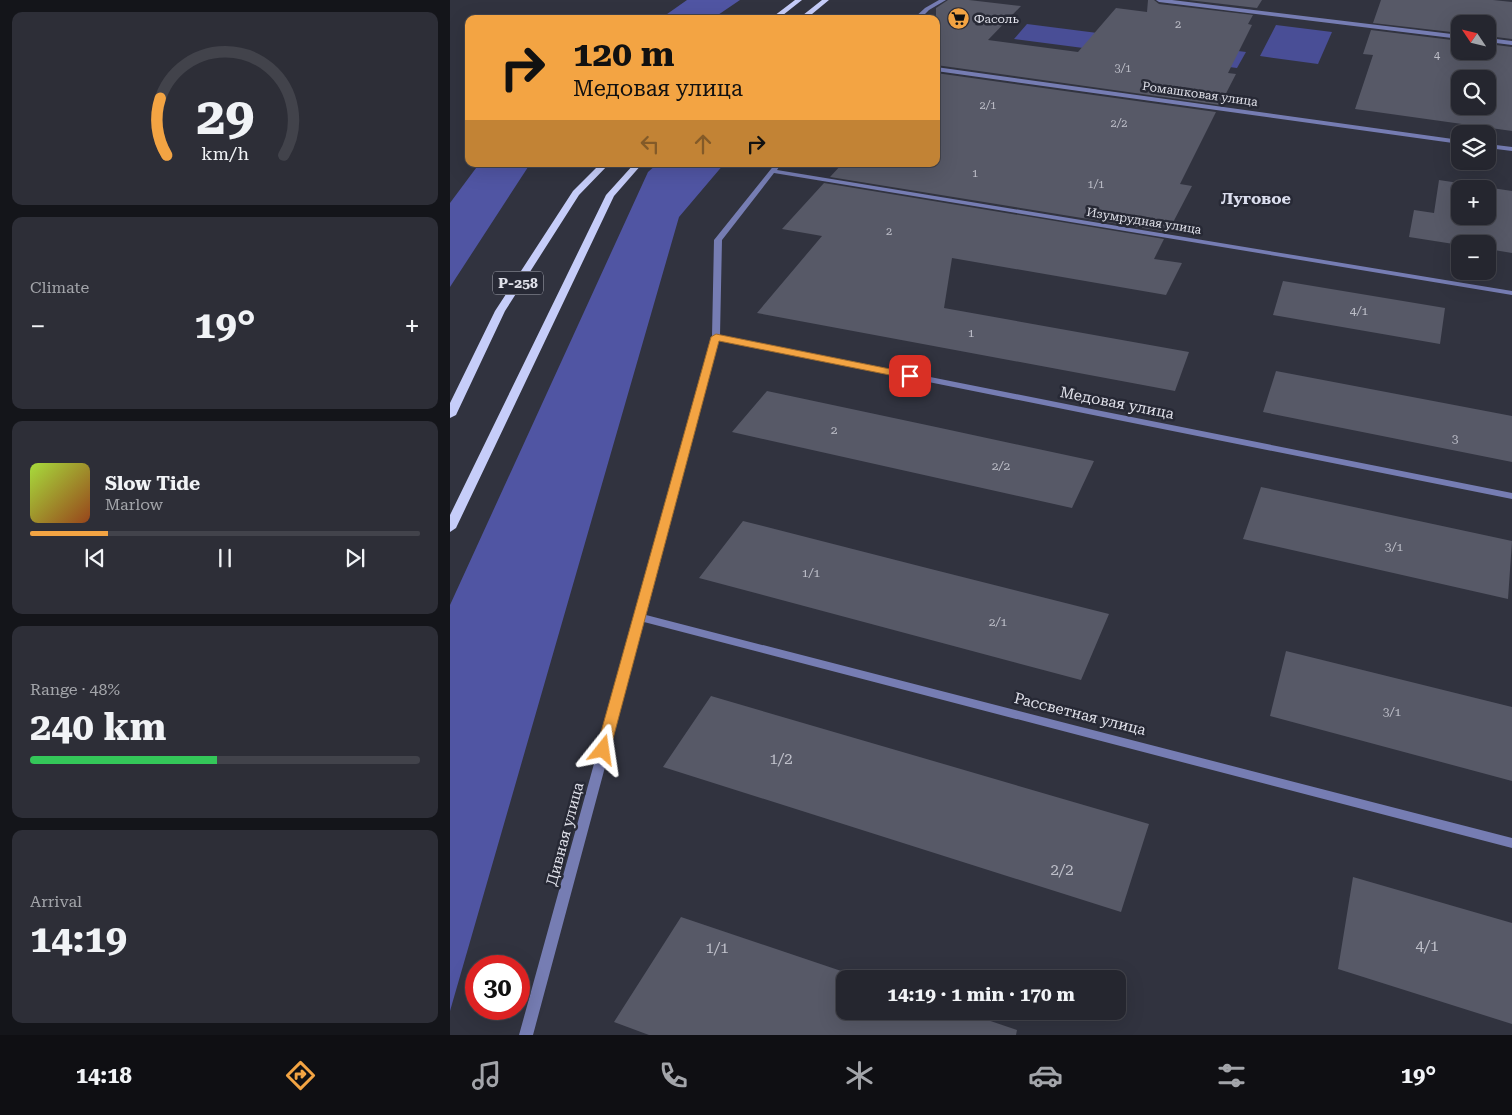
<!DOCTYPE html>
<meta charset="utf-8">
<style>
body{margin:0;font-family:"Roboto Serif",serif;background:#2d2e37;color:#f1f3f6;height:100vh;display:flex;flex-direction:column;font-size:19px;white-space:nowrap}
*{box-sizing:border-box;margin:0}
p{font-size:16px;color:#a3a5aa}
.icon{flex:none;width:28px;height:28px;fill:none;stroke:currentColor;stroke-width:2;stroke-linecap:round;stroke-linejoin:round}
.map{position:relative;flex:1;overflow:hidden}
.panel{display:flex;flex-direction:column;gap:12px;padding:12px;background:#14151a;width:450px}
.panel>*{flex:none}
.top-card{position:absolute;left:15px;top:15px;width:475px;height:152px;border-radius:10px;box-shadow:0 5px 20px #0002,0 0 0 1px #42434b;background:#f3a443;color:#111;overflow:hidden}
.needle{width:32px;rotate:305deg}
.buttons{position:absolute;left:1001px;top:15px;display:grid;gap:10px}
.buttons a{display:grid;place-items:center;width:45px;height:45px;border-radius:10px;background:#25262f;box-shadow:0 5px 20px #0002,0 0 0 1px #42434b;font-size:25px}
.speed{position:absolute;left:15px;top:955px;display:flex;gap:10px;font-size:25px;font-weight:700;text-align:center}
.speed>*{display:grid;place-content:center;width:65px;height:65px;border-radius:50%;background:#25262f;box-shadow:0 5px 20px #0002,0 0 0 1px #42434b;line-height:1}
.speed .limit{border:8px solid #d22;background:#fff;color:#111}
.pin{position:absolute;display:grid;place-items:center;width:42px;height:42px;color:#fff;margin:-21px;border-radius:10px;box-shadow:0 2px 8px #0006}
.me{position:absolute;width:55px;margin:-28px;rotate:15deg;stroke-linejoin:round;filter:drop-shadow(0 0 4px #0008)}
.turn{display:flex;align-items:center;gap:18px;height:105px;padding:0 25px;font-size:22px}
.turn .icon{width:65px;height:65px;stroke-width:2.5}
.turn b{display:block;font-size:35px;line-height:42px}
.lanes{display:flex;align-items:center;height:48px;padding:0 25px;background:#0003;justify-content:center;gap:25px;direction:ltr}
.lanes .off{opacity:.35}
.big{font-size:38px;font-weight:700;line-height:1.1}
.panel .tile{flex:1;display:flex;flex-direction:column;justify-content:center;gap:8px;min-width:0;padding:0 18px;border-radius:10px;background:#2d2e37}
.panel .dial{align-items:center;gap:0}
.dial svg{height:130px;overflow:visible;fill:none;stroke:#42434b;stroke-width:7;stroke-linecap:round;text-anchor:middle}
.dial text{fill:#f1f3f6;stroke:none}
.song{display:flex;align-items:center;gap:15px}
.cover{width:60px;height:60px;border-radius:8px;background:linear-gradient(135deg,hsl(80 70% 55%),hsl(20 70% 35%))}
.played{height:5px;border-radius:2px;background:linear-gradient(90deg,#f3a443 20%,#42434b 20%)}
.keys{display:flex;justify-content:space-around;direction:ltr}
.heat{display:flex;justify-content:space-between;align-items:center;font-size:28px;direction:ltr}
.charge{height:8px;border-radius:4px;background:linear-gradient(90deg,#34c759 48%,#42434b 0)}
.trip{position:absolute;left:386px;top:970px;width:290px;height:50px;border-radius:10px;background:#25262f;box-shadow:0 5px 20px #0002,0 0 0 1px #42434b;font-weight:700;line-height:50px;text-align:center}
.tabs{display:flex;height:80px;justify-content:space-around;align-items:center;background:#0f0f13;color:#a3a5aa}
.tabs .icon{width:35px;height:35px}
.tabs .selected{color:#f3a443}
.tabs b{font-size:22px;color:#f1f3f6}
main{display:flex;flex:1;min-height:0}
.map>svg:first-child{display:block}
.green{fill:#494e96}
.forest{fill:#5055a3}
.building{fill:#575967;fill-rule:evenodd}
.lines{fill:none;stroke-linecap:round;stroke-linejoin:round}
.minor{fill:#767db3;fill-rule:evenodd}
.primary{fill:#c6cdf9;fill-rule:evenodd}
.route{fill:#f3a443;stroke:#9e6b2c}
.labels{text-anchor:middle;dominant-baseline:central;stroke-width:5;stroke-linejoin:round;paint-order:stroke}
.far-number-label{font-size:11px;fill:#bebfc9}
.far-poi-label{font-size:12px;fill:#e0e1ea;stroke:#272935;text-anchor:start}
.far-street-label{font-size:12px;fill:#e0e1ea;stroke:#272935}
.number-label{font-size:12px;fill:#bebfc9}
.shield{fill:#272935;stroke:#a8aab4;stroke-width:1}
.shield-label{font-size:14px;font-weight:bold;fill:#e0e1ea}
.street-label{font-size:15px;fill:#e0e1ea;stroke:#272935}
.near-number-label{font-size:15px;fill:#bebfc9}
.far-district-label{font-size:16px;font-weight:bold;fill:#dadded;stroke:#272935}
</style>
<main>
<section class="panel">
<div class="tile dial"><svg viewBox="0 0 100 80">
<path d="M14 69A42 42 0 1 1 86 69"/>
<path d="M14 69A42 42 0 0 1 10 34" stroke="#f3a443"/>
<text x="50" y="56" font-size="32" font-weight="700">29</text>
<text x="50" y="72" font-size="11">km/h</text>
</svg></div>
<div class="tile"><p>Climate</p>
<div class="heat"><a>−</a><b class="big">19°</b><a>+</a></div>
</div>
<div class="tile">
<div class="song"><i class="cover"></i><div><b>Slow Tide</b><p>Marlow</p></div></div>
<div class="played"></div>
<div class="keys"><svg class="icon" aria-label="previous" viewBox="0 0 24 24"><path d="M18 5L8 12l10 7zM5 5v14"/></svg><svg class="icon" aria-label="pause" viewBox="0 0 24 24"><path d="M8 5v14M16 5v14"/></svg><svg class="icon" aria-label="next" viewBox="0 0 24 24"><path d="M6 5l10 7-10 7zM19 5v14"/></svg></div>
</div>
<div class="tile"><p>Range · 48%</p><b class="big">240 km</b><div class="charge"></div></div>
<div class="tile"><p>Arrival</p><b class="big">14:19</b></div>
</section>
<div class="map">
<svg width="1062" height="1035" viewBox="0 0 1062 1035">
<rect width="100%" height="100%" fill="#31333f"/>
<path class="green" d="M577 24 796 52 787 68 564 39Z
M826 25 882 32 868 64 810 56Z"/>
<path class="forest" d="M237 0H290L262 19H210Z
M29 164H80L0 287V203Z
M207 164H274L229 217 0 1011V605L198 172Z"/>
<path class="building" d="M498 0H519L571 6 538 40 628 52 666 8 697 12 698 0H704L709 4 803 15 798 24 802 25 778 73 786 74 770 105 486 65V8Z
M738 0H812L807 8Z
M931 0H1043L1062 2V39L1038 36V24H1010V33L923 23Z
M921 30 1010 41V51H1038V44L1062 47V131L905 109 923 55 913 54ZM1010 79H1038V106H1010Z
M486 73 766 112 730 184 742 186 718 232 380 177 392 164H486Z
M989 180 1062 191V253L1038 249V244L1010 245 959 237 964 210 984 213ZM1010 189H1038V216H1010Z
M374 183 714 239 704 259 732 263 716 295 502 258 494 308 739 352 725 391 307 313 372 236 332 229Z
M833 281 995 308 990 344 823 315Z
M826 371 1062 416V462L813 412Z
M317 391 486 427 644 461 622 508 282 432Z
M811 487 1062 541 1058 599 793 539Z
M293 521 473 567 659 614 631 680 249 578Z
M836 651 1062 707V781L820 716Z
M261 696 699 824 671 912 213 767Z
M903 877 1062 923V1024L888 969Z
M231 917 415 979H395V1011H511L567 1030 566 1035H199L164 1022Z"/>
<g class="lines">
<path class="minor" d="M489 0H496L479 10 470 19H463L475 8Z
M706 0H722L1010 35V39L709 2Z
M1038 38 1062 41V45L1038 42Z
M486 67 1010 140V144L486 71Z
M1038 144 1062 147V151L1038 148Z
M325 164H331L327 170 1062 291V295L324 173 272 240 270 335 1062 493V499L269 340 196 615 1062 838V848L194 622 83 1035H69L262 337 264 240Z"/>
<path class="primary" d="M345 0H352L328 19H320Z
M372 0H379L356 19H348Z
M150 164H159L129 195 55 311 6 415 0 418V403L45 311 123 191Z
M184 164H192L164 196 6 528 0 532V515L156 195Z"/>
</g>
<path class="route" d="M266 334 460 373 465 376 460 379 269 341 160 750 158 754 153 756 148 754 146 750 261 337Z"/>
<defs>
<symbol id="supermarket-disc" viewBox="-11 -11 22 22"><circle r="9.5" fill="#f3a443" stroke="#272935"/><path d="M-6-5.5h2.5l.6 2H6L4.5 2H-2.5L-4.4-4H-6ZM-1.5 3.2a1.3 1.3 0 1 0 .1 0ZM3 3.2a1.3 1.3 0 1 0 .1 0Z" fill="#111"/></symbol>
</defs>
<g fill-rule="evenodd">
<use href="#supermarket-disc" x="496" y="6" width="25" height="25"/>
</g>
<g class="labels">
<g class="far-number-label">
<text x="728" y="24">2</text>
<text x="987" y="55">4</text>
<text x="673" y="68">3/1</text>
<text x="538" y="105">2/1</text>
<text x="669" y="123">2/2</text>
<text x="525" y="173">1</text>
<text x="646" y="184">1/1</text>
<text x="439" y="231">2</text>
</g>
<g class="far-poi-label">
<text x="524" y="19">Фасоль</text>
</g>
<g class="far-street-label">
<text transform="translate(750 94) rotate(8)">Ромашковая улица</text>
<text transform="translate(694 221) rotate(9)">Изумрудная улица</text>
</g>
<g class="number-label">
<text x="909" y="311">4/1</text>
<text x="521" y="333">1</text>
<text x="384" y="430">2</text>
<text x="1005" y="439">3</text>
<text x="551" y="466">2/2</text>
<text x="944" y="547">3/1</text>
<text x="361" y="573">1/1</text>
<text x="548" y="622">2/1</text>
<text x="942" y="712">3/1</text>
</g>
<rect class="shield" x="43" y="271.5" width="50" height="23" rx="4"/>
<g class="shield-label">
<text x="68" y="283">Р-258</text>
</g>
<g class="street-label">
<text transform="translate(667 403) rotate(11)">Медовая улица</text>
<text transform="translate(630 714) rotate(14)">Рассветная улица</text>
<text transform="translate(115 834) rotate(-75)">Дивная улица</text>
</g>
<g class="near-number-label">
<text x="331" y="759">1/2</text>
<text x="612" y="870">2/2</text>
<text x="977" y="946">4/1</text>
<text x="267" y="948">1/1</text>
</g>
<g class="far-district-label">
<text x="806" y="198">Луговое</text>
</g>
</g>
</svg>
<div class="buttons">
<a><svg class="needle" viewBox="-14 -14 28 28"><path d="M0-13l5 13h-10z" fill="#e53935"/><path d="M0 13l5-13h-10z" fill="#a3a5aa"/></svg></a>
<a><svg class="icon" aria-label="search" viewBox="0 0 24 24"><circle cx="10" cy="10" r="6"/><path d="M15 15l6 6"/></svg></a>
<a><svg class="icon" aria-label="layers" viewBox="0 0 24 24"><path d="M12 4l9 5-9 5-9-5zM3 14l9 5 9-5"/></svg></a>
<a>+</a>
<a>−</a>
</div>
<div class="speed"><div class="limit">30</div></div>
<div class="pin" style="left:460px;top:376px;background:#d93025"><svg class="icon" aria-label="arrive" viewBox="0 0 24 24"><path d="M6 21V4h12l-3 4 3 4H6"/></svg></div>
<svg class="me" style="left:153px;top:750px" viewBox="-20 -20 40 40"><path d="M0-17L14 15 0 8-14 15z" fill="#f3a443" stroke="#fff" stroke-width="4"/></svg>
<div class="trip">14:19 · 1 min · 170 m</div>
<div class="top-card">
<div class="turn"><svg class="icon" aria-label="right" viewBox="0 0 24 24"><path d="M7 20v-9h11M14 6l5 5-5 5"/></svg><div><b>120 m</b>Медовая улица</div></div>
<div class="lanes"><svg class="icon off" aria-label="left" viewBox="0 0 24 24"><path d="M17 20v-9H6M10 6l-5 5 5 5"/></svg><svg class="icon off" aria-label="ahead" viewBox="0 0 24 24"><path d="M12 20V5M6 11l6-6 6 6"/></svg><svg class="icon" aria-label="right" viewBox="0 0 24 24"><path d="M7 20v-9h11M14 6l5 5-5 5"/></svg></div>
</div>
</div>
</main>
<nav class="tabs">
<b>14:18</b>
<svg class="icon selected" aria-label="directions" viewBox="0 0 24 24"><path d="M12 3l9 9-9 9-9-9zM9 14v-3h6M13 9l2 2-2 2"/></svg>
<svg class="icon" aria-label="music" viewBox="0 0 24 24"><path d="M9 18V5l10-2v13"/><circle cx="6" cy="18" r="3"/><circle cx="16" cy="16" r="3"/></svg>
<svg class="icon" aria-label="phone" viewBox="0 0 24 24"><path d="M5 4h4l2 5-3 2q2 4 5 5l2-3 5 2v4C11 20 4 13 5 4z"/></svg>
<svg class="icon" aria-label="climate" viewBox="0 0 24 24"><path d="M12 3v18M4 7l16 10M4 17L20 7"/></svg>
<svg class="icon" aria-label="car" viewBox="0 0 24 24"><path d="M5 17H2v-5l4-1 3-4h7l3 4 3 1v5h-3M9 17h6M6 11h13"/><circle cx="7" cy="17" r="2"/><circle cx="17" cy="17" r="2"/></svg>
<svg class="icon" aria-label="filters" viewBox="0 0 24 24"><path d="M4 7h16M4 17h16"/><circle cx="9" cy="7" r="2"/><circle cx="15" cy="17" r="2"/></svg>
<b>19°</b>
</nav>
